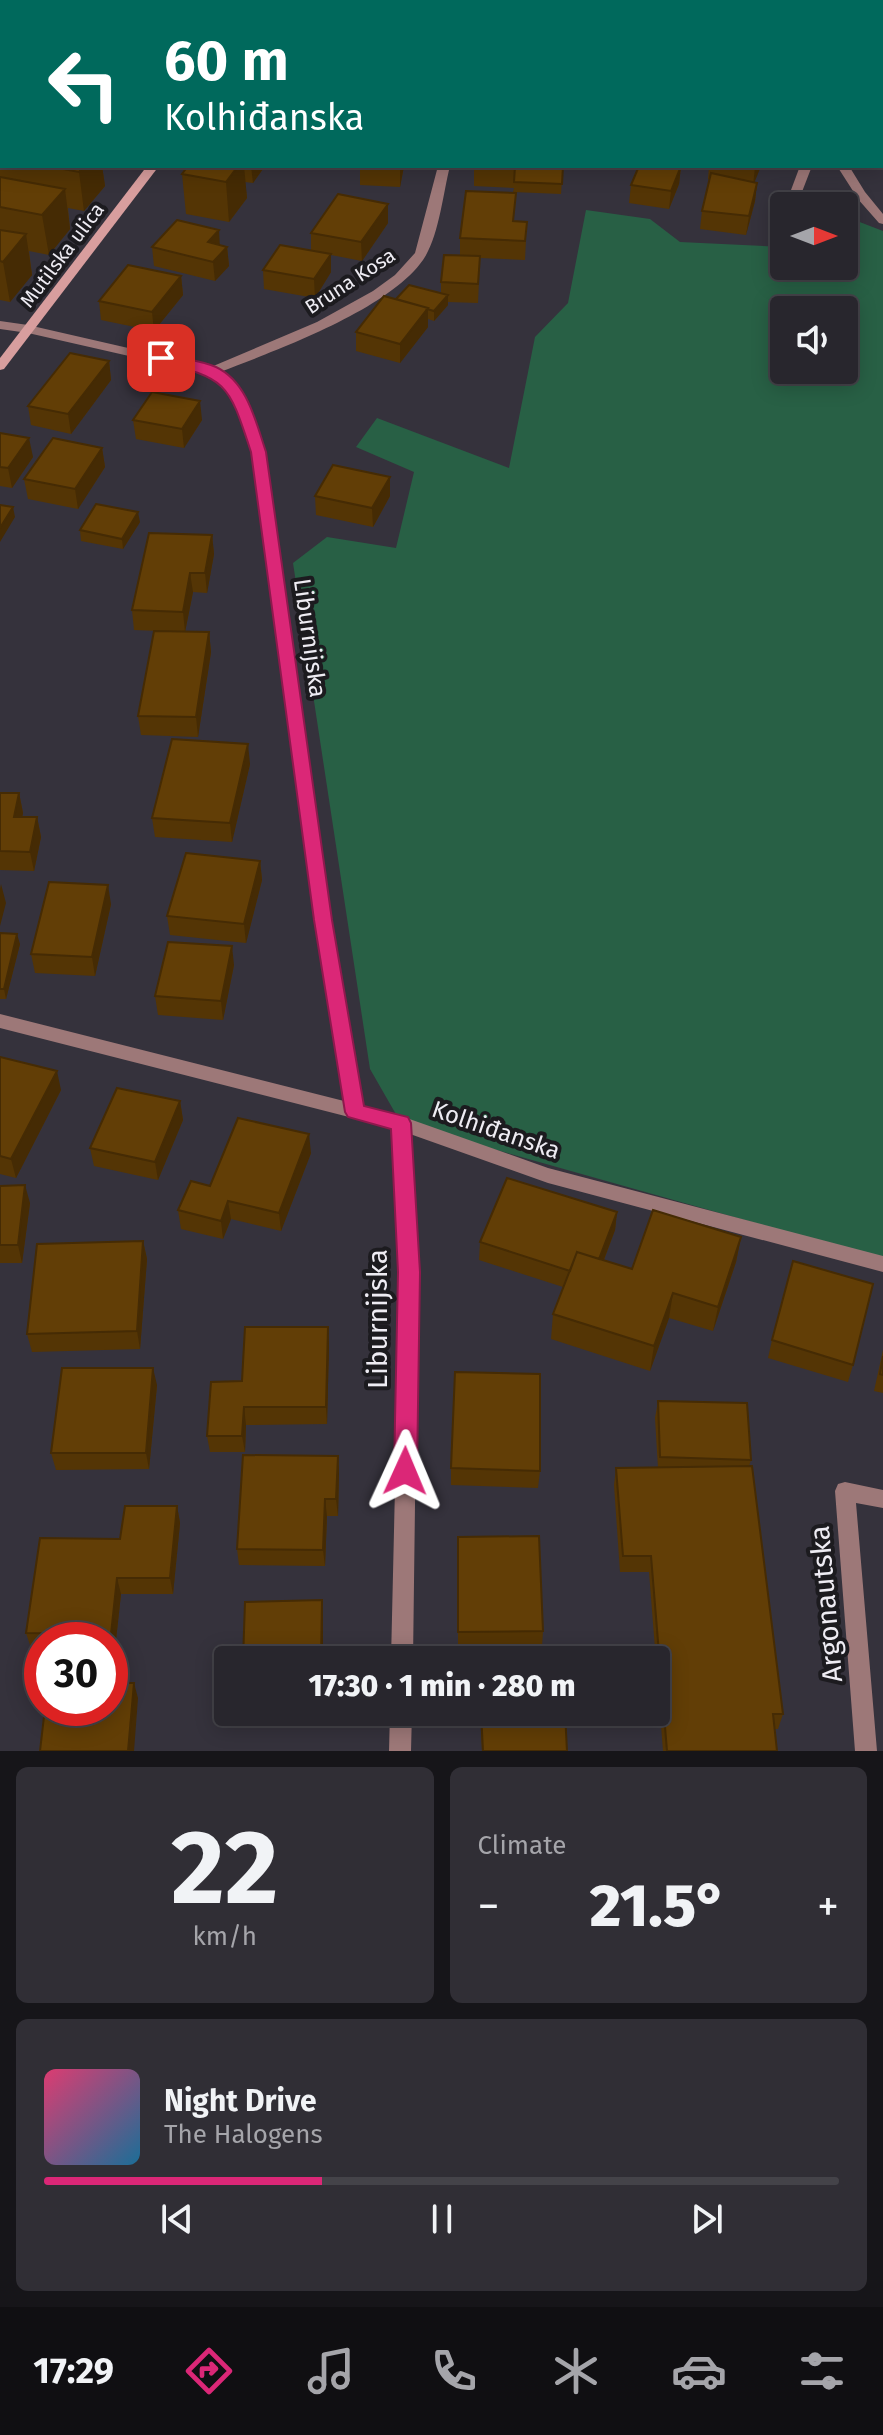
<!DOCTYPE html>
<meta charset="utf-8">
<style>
body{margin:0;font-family:"Fira Sans",sans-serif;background:#302e35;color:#f1f3f6;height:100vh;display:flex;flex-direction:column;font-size:30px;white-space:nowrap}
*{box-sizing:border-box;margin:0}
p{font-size:26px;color:#a5a5aa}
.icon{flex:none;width:44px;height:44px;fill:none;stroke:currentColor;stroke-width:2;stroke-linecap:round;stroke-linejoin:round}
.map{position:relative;height:1751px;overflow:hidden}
.panel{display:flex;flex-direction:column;gap:16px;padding:16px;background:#161519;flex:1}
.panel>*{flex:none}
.hud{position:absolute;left:0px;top:0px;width:884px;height:168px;box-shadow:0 4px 20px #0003,0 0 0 2px #444349;background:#00695c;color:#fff;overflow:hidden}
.needle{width:52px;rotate:90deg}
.fabs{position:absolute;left:770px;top:192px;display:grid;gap:16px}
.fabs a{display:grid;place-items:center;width:88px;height:88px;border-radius:8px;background:#28262d;box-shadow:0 4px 20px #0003,0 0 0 2px #444349;font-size:40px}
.speed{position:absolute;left:24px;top:1622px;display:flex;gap:16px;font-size:40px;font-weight:700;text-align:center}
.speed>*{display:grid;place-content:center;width:104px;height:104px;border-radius:50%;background:#28262d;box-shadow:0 4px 20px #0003,0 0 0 2px #444349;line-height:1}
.speed .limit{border:12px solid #d22;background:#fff;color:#111}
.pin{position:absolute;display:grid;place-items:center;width:68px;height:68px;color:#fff;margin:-34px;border-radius:16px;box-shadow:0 4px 12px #0006}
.me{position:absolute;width:88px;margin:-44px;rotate:1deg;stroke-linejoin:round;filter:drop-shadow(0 0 6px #0008)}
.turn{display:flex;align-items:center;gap:28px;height:168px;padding:0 32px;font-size:36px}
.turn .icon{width:104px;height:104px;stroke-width:2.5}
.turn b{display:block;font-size:56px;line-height:68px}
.big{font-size:60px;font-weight:800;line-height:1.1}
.panel .card{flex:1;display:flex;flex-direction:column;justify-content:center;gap:12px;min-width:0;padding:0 28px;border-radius:12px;background:#302e35}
.panel .dial{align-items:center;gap:0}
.dial b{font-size:104px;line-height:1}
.song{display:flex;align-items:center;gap:24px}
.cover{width:96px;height:96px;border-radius:12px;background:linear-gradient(135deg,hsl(340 70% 55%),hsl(200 70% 35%))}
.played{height:8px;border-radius:4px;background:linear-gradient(90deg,#db2777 35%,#444349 35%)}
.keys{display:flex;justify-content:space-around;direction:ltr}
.heat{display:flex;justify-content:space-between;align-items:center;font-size:44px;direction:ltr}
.panel .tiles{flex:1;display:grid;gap:16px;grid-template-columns:1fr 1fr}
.card:last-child{grid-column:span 2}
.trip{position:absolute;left:214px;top:1646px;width:456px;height:80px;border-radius:8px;background:#28262d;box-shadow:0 4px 20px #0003,0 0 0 2px #444349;font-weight:800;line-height:80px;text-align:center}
.menu{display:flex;height:128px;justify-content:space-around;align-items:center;background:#100f12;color:#a5a5aa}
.menu .icon{width:56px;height:56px}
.menu .selected{color:#db2777}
.menu b{font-size:36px;color:#f1f3f6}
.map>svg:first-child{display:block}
.green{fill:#286045;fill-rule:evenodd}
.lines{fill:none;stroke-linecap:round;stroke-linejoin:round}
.service{fill:#9d7878;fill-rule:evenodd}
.minor{fill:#9d7878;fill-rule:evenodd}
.secondary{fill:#d89e9e;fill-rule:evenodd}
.wall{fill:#543505}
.shaded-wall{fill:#452b04}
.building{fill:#623e06;stroke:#452b04;stroke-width:2}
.route{fill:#db2777;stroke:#8e194d;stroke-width:2}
.labels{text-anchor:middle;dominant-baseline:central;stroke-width:8;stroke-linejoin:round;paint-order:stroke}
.far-street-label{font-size:20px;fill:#eeecf3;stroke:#1c1b1f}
.street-label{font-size:24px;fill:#eeecf3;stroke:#1c1b1f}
.near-street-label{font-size:28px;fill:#eeecf3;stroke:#1c1b1f}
</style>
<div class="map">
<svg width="883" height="1751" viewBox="0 0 883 1751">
<rect width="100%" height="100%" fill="#35323c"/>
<path class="green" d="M586 210 650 219 680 242 784 247V266H844V216L883 231V1259L401 1123 370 1069 293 563 327 537 396 548 414 472 356 447 377 418 509 468 535 337 568 303ZM784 310H844V370H784Z"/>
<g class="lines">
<path class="service" d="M0 321 28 325 34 329 28 333 0 329Z"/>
<path class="minor" d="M618 0H628V2H618Z
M861 0H871V2H861Z
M438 166H450C443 193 439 237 423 260 388 310 277 350 220 372L248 401 265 452 331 920 363 1106 401 1116 548 1168 883 1256V1272L548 1183 410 1134 418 1272 413 1660H391L400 1272 392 1128 0 1028V1014L344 1101 315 920 251 452 236 402 208 374 28 333 22 329 28 325 211 367 317 322 373 291 395 275 415 253Z
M800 166H812L800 197 853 191 837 166H849L865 192 883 214V224L879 223 857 198 785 206Z
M784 221V231L778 230V224Z
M845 1482 883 1490V1508L856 1503 877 1751H855L835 1491 838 1484Z
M390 1712H412L411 1751H389Z"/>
<path class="secondary" d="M147 166H159L4 369 0 370V358Z"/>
</g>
<path class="wall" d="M210 0H254L252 2H210Z
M883 55V102H882Z
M0 129 2 130V166H102L105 186 84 211 68 208 70 229 49 255 29 251 32 275 10 302 0 300Z
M188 166H265L253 183 245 182 247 198 229 222 186 214 182 174Z
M360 166H404L400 187 360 185Z
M474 166H563L561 194 513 192 514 188 474 186Z
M681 166 679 184 669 209 629 203 631 185Z
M709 166H761L754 182 757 183 755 201 746 235 700 229 702 211 710 179H708Z
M514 221 526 240 525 260 480 258 478 303 448 302V305L434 321 428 319V327L400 363 356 351V332L396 299 441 293V282L460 256V238Z
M388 223 362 261 331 255V272L315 298 264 289 263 270 311 250V233Z
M220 245 227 247 229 266 215 281 154 266 152 247Z
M181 276 183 295 154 331 101 320 99 301Z
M109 361 111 380 71 434 31 425 28 406Z
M133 420H202L184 448 136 439Z
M0 433 33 457 12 488 0 486Z
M102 448 105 467 78 509 28 499 24 479Z
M390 477V496L373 527 316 515 315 496Z
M140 522 123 549 81 541 80 530Z
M212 535 214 554 207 593 193 592 185 632 134 630 132 610Z
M209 632 211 652 198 737 141 735 138 716Z
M250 764 232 842 155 837 152 818Z
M0 793H19L23 813 22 817H37L41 837 34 871 0 870Z
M260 861 262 880 246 943 170 935 167 916Z
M111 904 95 976 35 973 31 954Z
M0 933 20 944 6 999H0Z
M234 965 223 1020 158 1015 155 996Z
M0 1057 61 1090 16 1178 0 1174Z
M180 1101 183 1120 158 1180 94 1166 90 1148Z
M311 1153 281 1231 231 1219 223 1239 181 1229 178 1210 210 1186Z
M0 1186 30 1203 22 1263H0Z
M617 1212 615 1230 604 1260 632 1269 741 1237 736 1262 713 1331 669 1318 650 1371 551 1339 553 1314 563 1287 479 1260 480 1242Z
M143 1241 147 1259 140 1349 32 1352 27 1334Z
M772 1340 853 1365 848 1382 768 1358Z
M329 1344 327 1424 246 1425 245 1452H210L207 1436 242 1381Z
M883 1350V1393L874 1391Z
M157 1385 149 1469 56 1470 51 1453Z
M658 1401 751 1460 749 1466 783 1714 778 1729H774L777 1751H663L649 1572H620L614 1485 616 1468H658L655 1418Z
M338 1456 339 1473 338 1516H327L325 1566 239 1565 237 1549Z
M451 1468 540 1471 538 1488 451 1485Z
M177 1506 180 1523 173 1594H121L115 1649H110V1640H42V1648H31L26 1633 120 1539Z
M458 1537 543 1631 542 1647H458Z
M480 1712H565L567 1751H482Z"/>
<path class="shaded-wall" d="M239 0H254L252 2H239Z
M327 0H342L340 2H326Z
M84 166H102L105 186 84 211 79 172Z
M238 166H244L247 198 229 222 226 182Z
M251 166H265L253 183Z
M400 166H404L400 187Z
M681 166 679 184 669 209 671 191Z
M756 166H761L753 186 755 167Z
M757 183 755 201 746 235 749 216Z
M65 189 70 229 49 255 42 215Z
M388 204V223L362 261 361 242Z
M219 230 220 249 208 242Z
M26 234 32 275 10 302 3 262Z
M227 247 229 266 215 281 213 262Z
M331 254V272L315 298 314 279Z
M181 276 183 295 154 331 152 312Z
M448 295V305L434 321V311Z
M428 308V327L400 363V344Z
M109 361 111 380 71 434 68 414Z
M200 401 202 420 184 448 182 429Z
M29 438 33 457 12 488 8 468Z
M102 448 105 467 78 509 75 489Z
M390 477V496L373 527 372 508Z
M13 507 15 517 0 542V528Z
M138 512 140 522 123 549 122 539Z
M212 535 214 554 207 593 205 573Z
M190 573 193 592 185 632 183 612Z
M209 632 211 652 198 737 196 717Z
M248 744 250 764 232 842 230 823Z
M19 793 23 813 18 837 14 817Z
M37 817 41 837 34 871 30 852Z
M260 861 262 880 246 943 244 924Z
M1 884 6 903 0 926V889Z
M108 885 111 904 95 976 92 957Z
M17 934 20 944 6 999 4 989Z
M232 946 234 965 223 1020 221 1001Z
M57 1071 61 1090 16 1178 11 1159Z
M180 1101 183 1120 158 1180 155 1162Z
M309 1134 311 1153 281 1231 279 1213Z
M25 1185 30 1203 22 1263 18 1245Z
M228 1201 231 1219 223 1239 221 1221Z
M617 1212 615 1230 595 1283 597 1265Z
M741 1237 736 1262 713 1331 718 1307Z
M143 1241 147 1259 140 1349 137 1331Z
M673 1293 669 1318 650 1371 654 1346Z
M328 1327 329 1344 327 1424 326 1407Z
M153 1368 157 1385 149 1469 146 1453Z
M244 1407 246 1425 245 1452 242 1436Z
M338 1456 339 1473 338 1516 336 1499Z
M325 1499 327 1516 325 1566 323 1550Z
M177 1506 180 1523 173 1594 170 1578Z
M117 1578 121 1594 115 1649 111 1634Z
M322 1600 323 1616V1660H321Z
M134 1683 138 1698 134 1751H128Z"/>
<path class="building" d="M282 0H327L326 2H280Z
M416 0H455L454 2H415Z
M491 0H526V2H491Z
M556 0H600V2H556Z
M661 0H772L778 1 777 2H670Z
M0 129 2 130V158H0Z
M47 166H84L79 172Z
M188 166H238L226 182 182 174Z
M360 166H400V168Z
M474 166H514V169L474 168Z
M515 166H563L562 184 514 182Z
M639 166H681L671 191 631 185Z
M711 173 757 183 749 216 702 211Z
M0 177 65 189 42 215 0 207Z
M466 191 516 193 513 221 527 222 525 241 460 238Z
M338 194 388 204 361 242 311 233Z
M177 220 219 230 208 242 227 247 213 262 152 247Z
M0 230 26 234 3 262 0 261Z
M280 245 331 254 314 279 263 270Z
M444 255 480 256 478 284 441 282Z
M128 265 181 276 152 312 99 301Z
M409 285 448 295 434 311 427 309 428 308 396 299Z
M384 296 428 308 400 344 356 332Z
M70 353 109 361 68 414 28 406Z
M152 392 200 401 182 429 133 420Z
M0 433 29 438 8 468 0 467Z
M53 438 102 448 75 489 24 479Z
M333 465 390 477 372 508 315 496Z
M96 504 138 512 122 539 80 530Z
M0 505 13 507 0 528Z
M149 533 212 535 205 573H190L183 612 132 610Z
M154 631 209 632 196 717 138 716Z
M172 739 248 744 230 823 152 818Z
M0 793H19L14 817H37L30 852 0 851Z
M186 853 260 861 244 924 167 916Z
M49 882 108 885 92 957 31 954Z
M0 933 17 934 4 989H0Z
M168 942 232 946 221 1001 155 996Z
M0 1057 57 1071 11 1159 0 1156Z
M117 1088 180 1101 155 1162 90 1148Z
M238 1118 309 1134 279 1213 228 1201 221 1221 178 1210 191 1181 210 1186Z
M507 1178 617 1212 599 1259 577 1252 570 1271 480 1242Z
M25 1185 18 1245H0V1186Z
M653 1210 741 1237 718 1307 673 1293 654 1346 553 1314 577 1252 632 1269Z
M143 1241 137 1331 27 1334 37 1244Z
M793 1261 873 1284 853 1365 772 1340Z
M245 1327H328L326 1407H244L242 1436H207L211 1382 242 1381Z
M883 1356V1375L880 1374Z
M62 1368H153L146 1453H51Z
M455 1372 540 1374V1471L451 1468Z
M658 1401 747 1403 751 1460 660 1457Z
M243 1455 338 1456 336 1499H325L323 1550 237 1549Z
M752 1466 783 1714H773L777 1751H667L651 1556H623L616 1468Z
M125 1506H177L170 1578H117L111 1634 26 1633 40 1538 120 1539Z
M539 1536 543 1631 458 1632V1537Z
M322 1600 321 1660H243L245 1602Z
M110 1683H134L128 1751H40L45 1708H110Z
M481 1712H565L567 1751H483Z"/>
<path class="route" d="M161 353C178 358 200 360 216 367 248 382 256 423 266 452L332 920 364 1106 408 1117 411 1123 420 1272 417 1471 413 1478 405 1481 397 1478 394 1471 398 1272 391 1129 348 1117 345 1112 314 920 251 452C228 382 228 379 156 361L154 358Z"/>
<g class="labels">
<g class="far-street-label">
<text transform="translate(62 255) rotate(-53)">Mutilska ulica</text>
<text transform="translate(350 281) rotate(-33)">Bruna Kosa</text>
</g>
<g class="street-label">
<text transform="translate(310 638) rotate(82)">Liburnijska</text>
<text transform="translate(496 1130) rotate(19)">Kolhiđanska</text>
</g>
<g class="near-street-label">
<text transform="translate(377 1319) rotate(-90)">Liburnijska</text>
<text transform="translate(826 1604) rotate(-95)">Argonautska</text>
</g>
</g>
</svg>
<div class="fabs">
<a><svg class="needle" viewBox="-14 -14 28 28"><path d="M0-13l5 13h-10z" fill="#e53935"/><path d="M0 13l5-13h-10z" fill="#a5a5aa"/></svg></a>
<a><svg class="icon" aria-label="sound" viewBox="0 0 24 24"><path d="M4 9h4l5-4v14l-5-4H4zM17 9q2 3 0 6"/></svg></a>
</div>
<div class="speed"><div class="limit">30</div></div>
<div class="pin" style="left:161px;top:358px;background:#d93025"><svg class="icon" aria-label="arrive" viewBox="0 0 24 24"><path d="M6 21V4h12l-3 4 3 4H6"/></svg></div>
<svg class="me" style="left:405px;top:1471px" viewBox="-20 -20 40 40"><path d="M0-17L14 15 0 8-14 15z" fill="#db2777" stroke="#fff" stroke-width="4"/></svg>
<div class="trip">17:30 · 1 min · 280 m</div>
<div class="hud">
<div class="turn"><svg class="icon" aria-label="left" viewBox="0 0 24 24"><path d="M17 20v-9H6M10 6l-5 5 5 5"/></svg><div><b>60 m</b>Kolhiđanska</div></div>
</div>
</div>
<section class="panel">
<div class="tiles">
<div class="card dial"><b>22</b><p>km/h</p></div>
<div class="card"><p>Climate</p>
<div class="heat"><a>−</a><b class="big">21.5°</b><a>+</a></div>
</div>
<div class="card">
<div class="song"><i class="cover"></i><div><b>Night Drive</b><p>The Halogens</p></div></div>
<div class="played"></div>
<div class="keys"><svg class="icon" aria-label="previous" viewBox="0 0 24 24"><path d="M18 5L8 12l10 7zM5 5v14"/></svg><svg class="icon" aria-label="pause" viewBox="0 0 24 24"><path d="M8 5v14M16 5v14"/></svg><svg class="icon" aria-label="next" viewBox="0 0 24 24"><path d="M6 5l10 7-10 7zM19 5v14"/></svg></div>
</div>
</div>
</section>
<nav class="menu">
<b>17:29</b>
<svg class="icon selected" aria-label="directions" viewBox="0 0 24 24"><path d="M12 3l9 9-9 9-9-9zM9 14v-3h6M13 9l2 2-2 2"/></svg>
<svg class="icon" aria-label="music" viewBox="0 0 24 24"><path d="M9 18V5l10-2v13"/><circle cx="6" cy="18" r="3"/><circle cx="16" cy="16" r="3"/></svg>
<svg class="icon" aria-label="phone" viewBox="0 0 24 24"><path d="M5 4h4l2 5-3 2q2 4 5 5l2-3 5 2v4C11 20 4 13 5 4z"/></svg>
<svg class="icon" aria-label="climate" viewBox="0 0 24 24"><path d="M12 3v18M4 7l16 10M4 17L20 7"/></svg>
<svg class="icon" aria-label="car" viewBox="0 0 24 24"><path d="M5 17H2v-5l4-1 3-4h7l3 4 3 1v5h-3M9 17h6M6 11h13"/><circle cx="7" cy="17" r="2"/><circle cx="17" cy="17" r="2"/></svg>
<svg class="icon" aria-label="filters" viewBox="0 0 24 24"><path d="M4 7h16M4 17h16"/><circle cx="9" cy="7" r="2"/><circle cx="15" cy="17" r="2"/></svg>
</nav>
